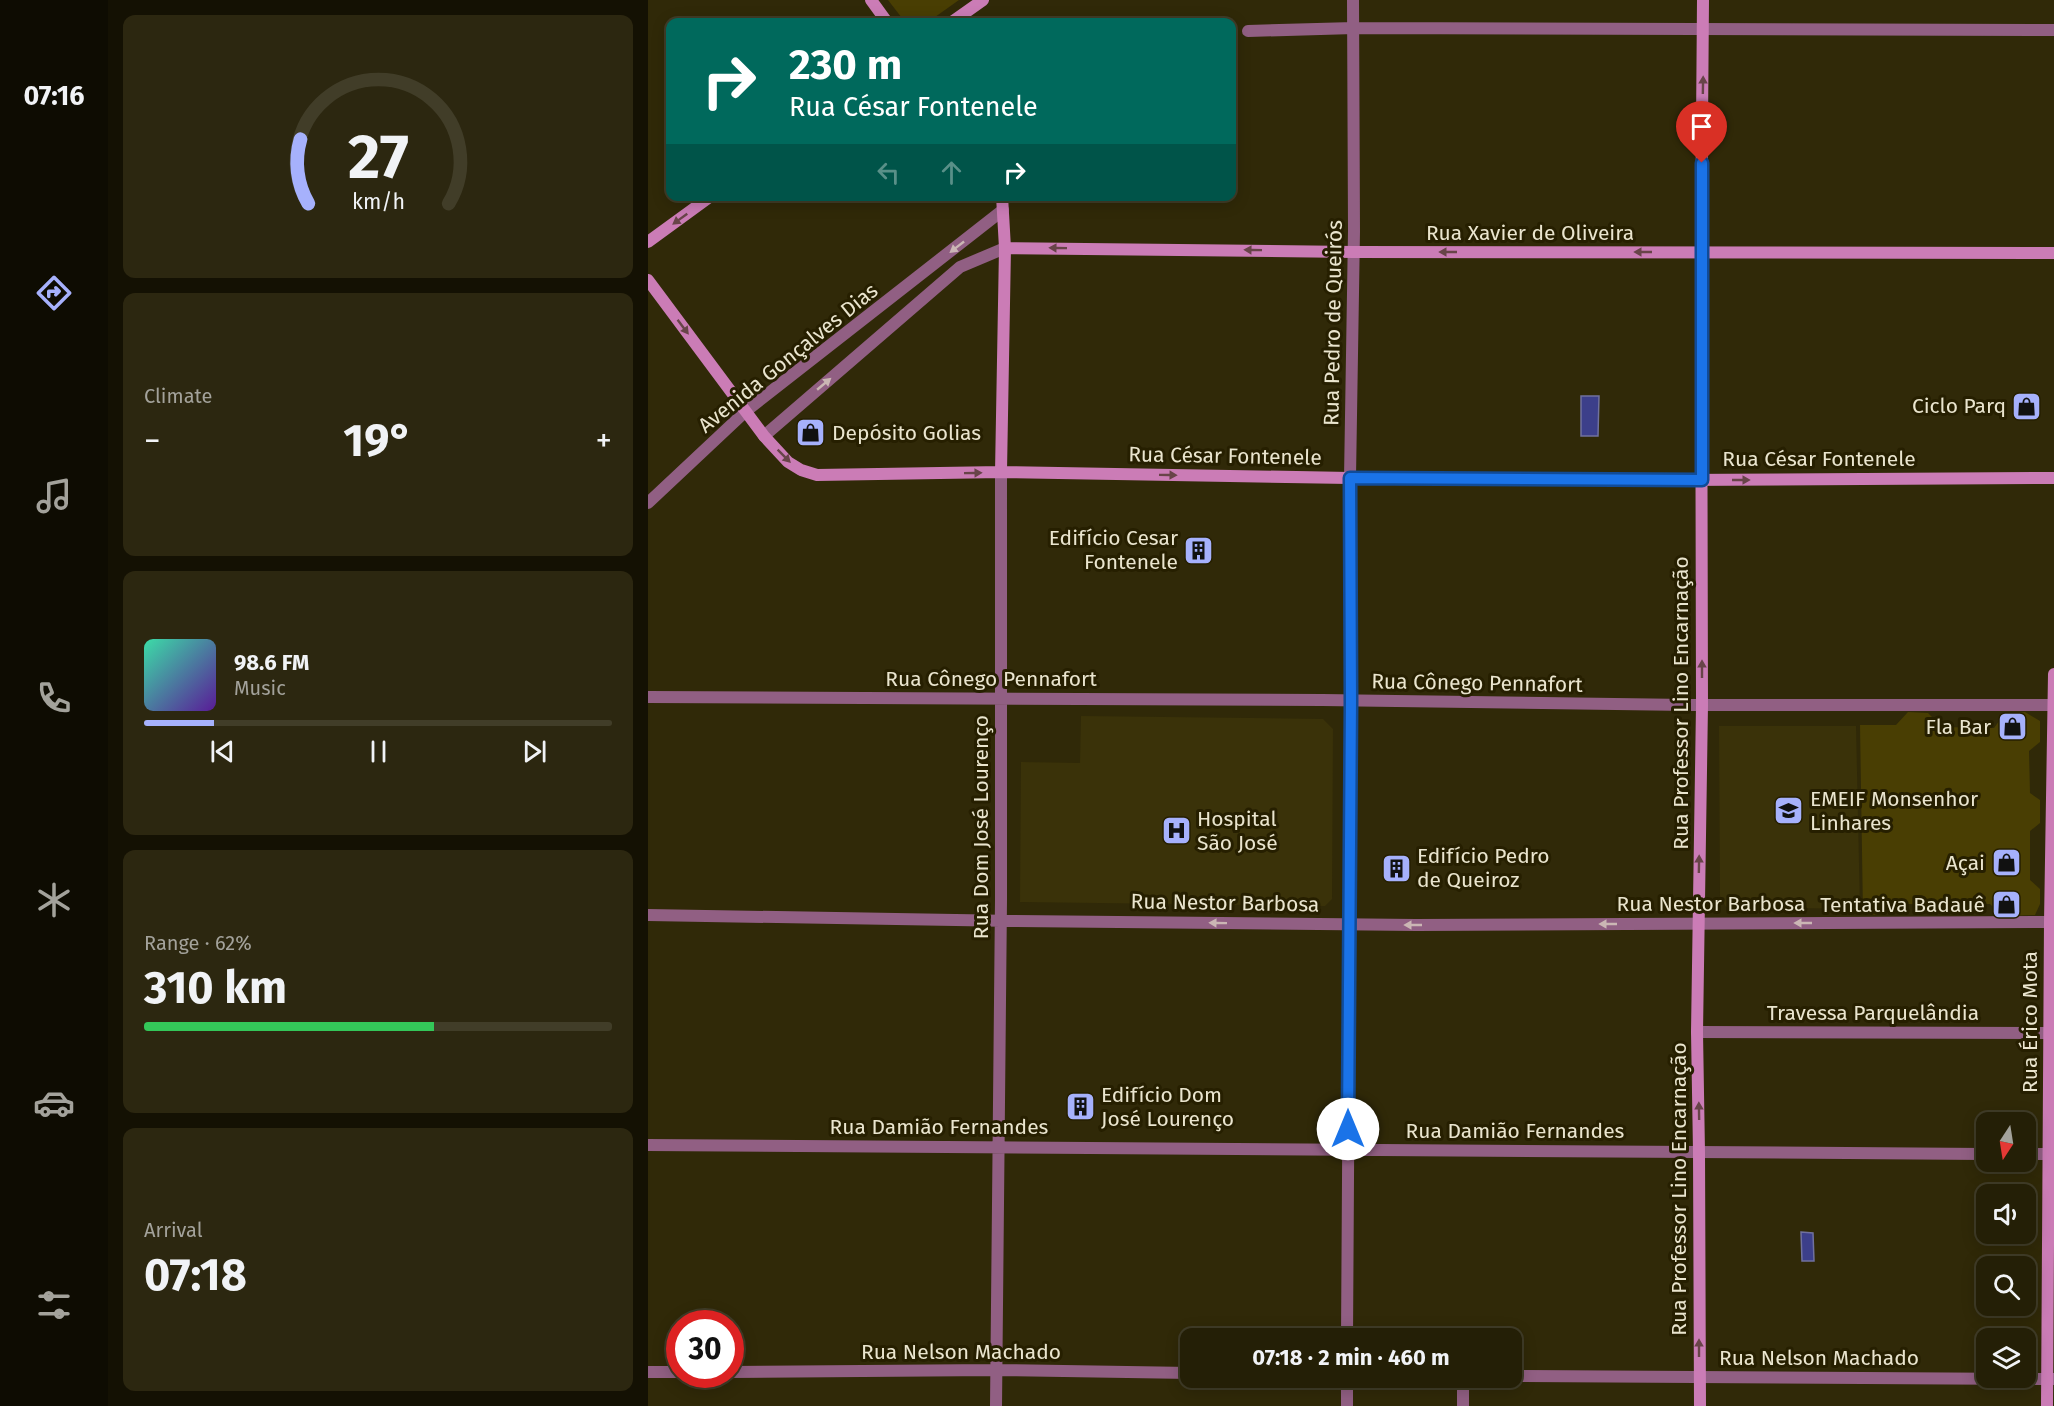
<!DOCTYPE html>
<meta charset="utf-8">
<style>
body{margin:0;font-family:"Fira Sans",sans-serif;background:#2c2710;color:#f1f3f6;height:100vh;display:flex;flex-direction:column;font-size:22px;white-space:nowrap}
*{box-sizing:border-box;margin:0}
p{font-size:20px;color:#a3a29b}
.icon{flex:none;width:33px;height:33px;fill:none;stroke:currentColor;stroke-width:2;stroke-linecap:round;stroke-linejoin:round}
.map{position:relative;flex:1;overflow:hidden}
.side{display:flex;flex-direction:column;gap:15px;padding:15px;background:#141103;width:540px}
.side>*{flex:none}
.top-card{position:absolute;left:18px;top:18px;width:570px;height:183px;border-radius:12px;box-shadow:0 3px 15px #0003,0 0 0 2px #413d28;background:#00695c;color:#fff;overflow:hidden}
.needle{width:39px;rotate:192deg}
.fabs{position:absolute;left:1328px;top:1112px;display:grid;gap:12px}
.fabs a{display:grid;place-items:center;width:60px;height:60px;border-radius:12px;background:#241f06;box-shadow:0 3px 15px #0003,0 0 0 2px #413d28;font-size:30px}
.speed{position:absolute;left:18px;top:1310px;display:flex;gap:12px;font-size:30px;font-weight:700;text-align:center}
.speed>*{display:grid;place-content:center;width:78px;height:78px;border-radius:50%;background:#241f06;box-shadow:0 3px 15px #0003,0 0 0 2px #413d28;line-height:1}
.speed .limit{border:9px solid #d22;background:#fff;color:#111}
.pin{position:absolute;display:grid;place-items:center;width:51px;height:51px;color:#fff;margin:-62px -26px;border-radius:50% 50% 50% 0;rotate:-45deg;box-shadow:0 0 6px #0007}
.pin .icon{rotate:45deg}
.me{position:absolute;width:66px;margin:-33px;rotate:0deg;stroke-linejoin:round;filter:drop-shadow(0 0 4px #0008)}
.turn{display:flex;align-items:center;gap:21px;height:126px;padding:0 24px;font-size:27px}
.turn .icon{width:78px;height:78px;stroke-width:2.5}
.turn b{display:block;font-size:42px;line-height:51px}
.lanes{display:flex;align-items:center;height:57px;padding:0 24px;background:#0003;justify-content:center;gap:30px;direction:ltr}
.lanes .off{opacity:.35}
.big{font-size:45px;font-weight:700;line-height:1.1}
.side .tile{flex:1;display:flex;flex-direction:column;justify-content:center;gap:9px;min-width:0;padding:0 21px;border-radius:12px;background:#2c2710}
.side .dial{align-items:center;gap:0}
.dial svg{height:156px;overflow:visible;fill:none;stroke:#413d28;stroke-width:7;stroke-linecap:round;text-anchor:middle}
.dial text{fill:#f1f3f6;stroke:none}
.song{display:flex;align-items:center;gap:18px}
.cover{width:72px;height:72px;border-radius:9px;background:linear-gradient(135deg,hsl(160 70% 55%),hsl(270 70% 35%))}
.played{height:6px;border-radius:3px;background:linear-gradient(90deg,#a6b1fc 15%,#413d28 15%)}
.keys{display:flex;justify-content:space-around;direction:ltr}
.heat{display:flex;justify-content:space-between;align-items:center;font-size:33px;direction:ltr}
.charge{height:9px;border-radius:4px;background:linear-gradient(90deg,#34c759 62%,#413d28 0)}
.trip{position:absolute;left:532px;top:1328px;width:342px;height:60px;border-radius:12px;background:#241f06;box-shadow:0 3px 15px #0003,0 0 0 2px #413d28;font-weight:700;line-height:60px;text-align:center}
main{display:flex;flex:1;min-height:0}
.tab-bar{display:flex;flex-direction:column;width:108px;justify-content:space-around;align-items:center;background:#0e0c02;color:#a3a29b}
.tab-bar .icon{width:42px;height:42px}
.tab-bar .on{color:#a6b1fc}
.tab-bar b{font-size:27px;color:#f1f3f6}
.map>svg:first-child{display:block}
.built{fill:#3a3209}
.green{fill:#493e03}
.water{fill:#3c3f8a;stroke:#70719e;stroke-width:1.5}
.lines{fill:none;stroke-linecap:round;stroke-linejoin:round}
.street{stroke:#915f83;stroke-width:12}
.secondary{stroke:#cb7cb6;stroke-width:12}
.oneway{fill:#684449}
.oneway2{fill:#cbb6b4}
.route-casing{stroke:#114b97;stroke-width:15}
.route{stroke:#1a73e8;stroke-width:10}
.labels{text-anchor:middle;dominant-baseline:central;stroke-width:6;stroke-linejoin:round;paint-order:stroke}
.street-label{font-size:21px;fill:#eae5ce;stroke:#261f00}
.poi-label{font-size:21px;fill:#eae5ce;stroke:#261f00;text-anchor:end}
</style>
<main>
<nav class="tab-bar">
<b>07:16</b>
<svg class="icon on" aria-label="directions" viewBox="0 0 24 24"><path d="M12 3l9 9-9 9-9-9zM9 14v-3h6M13 9l2 2-2 2"/></svg>
<svg class="icon" aria-label="music" viewBox="0 0 24 24"><path d="M9 18V5l10-2v13"/><circle cx="6" cy="18" r="3"/><circle cx="16" cy="16" r="3"/></svg>
<svg class="icon" aria-label="phone" viewBox="0 0 24 24"><path d="M5 4h4l2 5-3 2q2 4 5 5l2-3 5 2v4C11 20 4 13 5 4z"/></svg>
<svg class="icon" aria-label="climate" viewBox="0 0 24 24"><path d="M12 3v18M4 7l16 10M4 17L20 7"/></svg>
<svg class="icon" aria-label="car" viewBox="0 0 24 24"><path d="M5 17H2v-5l4-1 3-4h7l3 4 3 1v5h-3M9 17h6M6 11h13"/><circle cx="7" cy="17" r="2"/><circle cx="17" cy="17" r="2"/></svg>
<svg class="icon" aria-label="filters" viewBox="0 0 24 24"><path d="M4 7h16M4 17h16"/><circle cx="9" cy="7" r="2"/><circle cx="15" cy="17" r="2"/></svg>
</nav>
<section class="side">
<div class="tile dial"><svg viewBox="0 0 100 80">
<path d="M14 69A42 42 0 1 1 86 69"/>
<path d="M14 69A42 42 0 0 1 10 36" stroke="#a6b1fc"/>
<text x="50" y="56" font-size="32" font-weight="700">27</text>
<text x="50" y="72" font-size="11">km/h</text>
</svg></div>
<div class="tile"><p>Climate</p>
<div class="heat"><a>−</a><b class="big">19°</b><a>+</a></div>
</div>
<div class="tile">
<div class="song"><i class="cover"></i><div><b>98.6 FM</b><p>Music</p></div></div>
<div class="played"></div>
<div class="keys"><svg class="icon" aria-label="previous" viewBox="0 0 24 24"><path d="M18 5L8 12l10 7zM5 5v14"/></svg><svg class="icon" aria-label="pause" viewBox="0 0 24 24"><path d="M8 5v14M16 5v14"/></svg><svg class="icon" aria-label="next" viewBox="0 0 24 24"><path d="M6 5l10 7-10 7zM19 5v14"/></svg></div>
</div>
<div class="tile"><p>Range · 62%</p><b class="big">310 km</b><div class="charge"></div></div>
<div class="tile"><p>Arrival</p><b class="big">07:18</b></div>
</section>
<div class="map">
<svg width="1406" height="1406" viewBox="0 0 1406 1406">
<rect width="100%" height="100%" fill="#302908"/>
<path class="built" d="M433 716 675 719 685 729 684 899 677 906 372 902 373 762 432 763Z
M1071 726H1208L1212 909 1078 907 1072 896Z"/>
<path class="green" d="M240 0H311L280 22H257Z
M1260 712 1280 713 1294 727 1346 728 1357 713 1377 712 1392 721V742L1381 751 1382 793 1392 800V823L1382 831V880L1392 889V904L1387 915 1354 916 1342 904H1243L1234 915 1215 914 1212 725H1248Z"/>
<path class="water" d="M933 396H951L950 436H933Z
M1153 1232 1165 1233 1166 1261H1154Z"/>
<g class="lines">
<path class="street" d="M600 31 706 28 1406 30
M116 436 312 267 357 248
M0 503 98 411 355 210
M0 697 674 700 1040 705H1406
M0 915 367 921 768 925 1406 922
M1049 1032 1401 1033
M0 1145 1338 1154
M1377 1154H1406
M699 1338 703 701 702 478 706 231 705 0
M0 1372H32
M82 1372 348 1370 543 1373
M864 1376 1406 1379
M815 1377V1406
M348 1406 353 900V472
M699 1406V1377"/>
<path class="secondary" d="M223 0 239 22
M304 22 335 0
M0 242 63 196
M357 248 706 252 1406 253
M0 280 116 436 140 462 153 470 169 475 353 472 702 478 1030 480 1406 478
M353 472 357 248 354 196
M1052 1406 1051 1152 1049 1032 1054 705 1053 253 1055 0
M1399 1406 1402 922 1406 674"/>
</g>
<defs><path id="oneway-solid" d="M-6-.8H1V-3.2L6.5 0L1 3.2V.8H-6Z" transform="scale(1.5)"/></defs>
<g class="oneway">
<use href="#oneway-solid" transform="translate(1055 85) rotate(-89)"/>
<use href="#oneway-solid" transform="translate(32 219) rotate(144)"/>
<use href="#oneway-solid" transform="translate(410 248) rotate(-179)"/>
<use href="#oneway-solid" transform="translate(605 250) rotate(-179)"/>
<use href="#oneway-solid" transform="translate(800 252) rotate(-180)"/>
<use href="#oneway-solid" transform="translate(995 252) rotate(-180)"/>
<use href="#oneway-solid" transform="translate(35 327) rotate(53)"/>
<use href="#oneway-solid" transform="translate(136 456) rotate(45)"/>
<use href="#oneway-solid" transform="translate(325 473) rotate(-1)"/>
<use href="#oneway-solid" transform="translate(520 475) rotate(1)"/>
<use href="#oneway-solid" transform="translate(1093 480)"/>
<use href="#oneway-solid" transform="translate(1054 669) rotate(-90)"/>
<use href="#oneway-solid" transform="translate(1051 864) rotate(-89)"/>
<use href="#oneway-solid" transform="translate(1051 1111) rotate(-91)"/>
<use href="#oneway-solid" transform="translate(1051 1348) rotate(-90)"/>
</g>
<g class="oneway2">
<use href="#oneway-solid" transform="translate(309 247) rotate(142)"/>
<use href="#oneway-solid" transform="translate(176 384) rotate(-40)"/>
<use href="#oneway-solid" transform="translate(570 923) rotate(-179)"/>
<use href="#oneway-solid" transform="translate(1155 923) rotate(180)"/>
<use href="#oneway-solid" transform="translate(960 924) rotate(180)"/>
<use href="#oneway-solid" transform="translate(765 925) rotate(-180)"/>
</g>
<g class="lines">
<defs>
<path id="route" d="M700 1129 703 701 702 478 1054 480V163"/>
</defs>
<use href="#route" class="route-casing"/>
<use href="#route" class="route"/>
</g>
<defs>
<symbol id="shop-square" viewBox="-11 -11 22 22"><rect x="-9" y="-9" width="18" height="18" rx="4" fill="#a6b1fc" stroke="#261f00"/><path d="M-5-2.5h2.3a2.7 3.5 0 0 1 5.4 0H5L5.5 6h-11ZM-1.5-2.5h3a1.5 2.3 0 0 0-3 0Z" fill="#111"/></symbol>
<symbol id="building-square" viewBox="-11 -11 22 22"><rect x="-9" y="-9" width="18" height="18" rx="4" fill="#a6b1fc" stroke="#261f00"/><path d="M-4-6H4V6H1V3H-1V6H-4ZM-2.5-4.3h1.7v1.8h-1.7ZM.8-4.3h1.7v1.8H.8ZM-2.5-1h1.7V.8h-1.7ZM.8-1h1.7V.8H.8Z" fill="#111"/></symbol>
<symbol id="school-square" viewBox="-11 -11 22 22"><rect x="-9" y="-9" width="18" height="18" rx="4" fill="#a6b1fc" stroke="#261f00"/><path d="M0-5L7-2L0 1L-7-2ZM-4 1L0 2.5L4 1V4Q0 6-4 4Z" fill="#111"/></symbol>
<symbol id="hospital-square" viewBox="-11 -11 22 22"><rect x="-9" y="-9" width="18" height="18" rx="4" fill="#a6b1fc" stroke="#261f00"/><path d="M-5-5h3v3.5h4V-5h3V5h-3V1.5h-4V5h-3Z" fill="#111"/></symbol>
</defs>
<g fill-rule="evenodd">
<use href="#shop-square" x="1362" y="390" width="33" height="33"/>
<use href="#shop-square" x="146" y="416" width="33" height="33"/>
<use href="#building-square" x="534" y="534" width="33" height="33"/>
<use href="#shop-square" x="1348" y="710" width="33" height="33"/>
<use href="#school-square" x="1124" y="794" width="33" height="33"/>
<use href="#hospital-square" x="512" y="814" width="33" height="33"/>
<use href="#shop-square" x="1342" y="846" width="33" height="33"/>
<use href="#building-square" x="732" y="852" width="33" height="33"/>
<use href="#shop-square" x="1342" y="888" width="33" height="33"/>
<use href="#building-square" x="416" y="1090" width="33" height="33"/>
</g>
<g class="labels">
<g class="street-label">
<text x="882" y="233">Rua Xavier de Oliveira</text>
<text transform="translate(685 323) rotate(-89)">Rua Pedro de Queirós</text>
<text transform="translate(140 358) rotate(-39)">Avenida Gonçalves Dias</text>
<text transform="translate(577 456) rotate(1)">Rua César Fontenele</text>
<text x="1171" y="459">Rua César Fontenele</text>
<text x="343" y="679">Rua Cônego Pennafort</text>
<text transform="translate(829 683) rotate(1)">Rua Cônego Pennafort</text>
<text transform="translate(1033 703) rotate(-90)">Rua Professor Lino Encarnação</text>
<text transform="translate(333 827) rotate(-90)">Rua Dom José Lourenço</text>
<text transform="translate(577 903) rotate(1)">Rua Nestor Barbosa</text>
<text x="1063" y="904">Rua Nestor Barbosa</text>
<text x="1225" y="1013">Travessa Parquelândia</text>
<text transform="translate(1382 1022) rotate(-90)">Rua Érico Mota</text>
<text x="291" y="1127">Rua Damião Fernandes</text>
<text x="867" y="1131">Rua Damião Fernandes</text>
<text transform="translate(1031 1189) rotate(-90)">Rua Professor Lino Encarnação</text>
<text x="313" y="1352">Rua Nelson Machado</text>
<text x="1171" y="1358">Rua Nelson Machado</text>
</g>
<g class="poi-label">
<text x="1358" y="406">Ciclo Parq</text>
<text x="184" y="433" text-anchor="start">Depósito Golias</text>
<text x="530" y="538">Edifício Cesar<tspan x="530" dy="24">Fontenele</tspan></text>
<text x="1343" y="727">Fla Bar</text>
<text x="1162" y="799" text-anchor="start">EMEIF Monsenhor<tspan x="1162" dy="24">Linhares</tspan></text>
<text x="549" y="819" text-anchor="start">Hospital<tspan x="549" dy="24">São José</tspan></text>
<text x="769" y="856" text-anchor="start">Edifício Pedro<tspan x="769" dy="24">de Queiroz</tspan></text>
<text x="1337" y="863">Açai</text>
<text x="1337" y="905">Tentativa Badauê</text>
<text x="453" y="1095" text-anchor="start">Edifício Dom<tspan x="453" dy="24">José Lourenço</tspan></text>
</g>
</g>
</svg>
<div class="fabs">
<a><svg class="needle" viewBox="-14 -14 28 28"><path d="M0-13l5 13h-10z" fill="#e53935"/><path d="M0 13l5-13h-10z" fill="#a3a29b"/></svg></a>
<a><svg class="icon" aria-label="sound" viewBox="0 0 24 24"><path d="M4 9h4l5-4v14l-5-4H4zM17 9q2 3 0 6"/></svg></a>
<a><svg class="icon" aria-label="search" viewBox="0 0 24 24"><circle cx="10" cy="10" r="6"/><path d="M15 15l6 6"/></svg></a>
<a><svg class="icon" aria-label="layers" viewBox="0 0 24 24"><path d="M12 4l9 5-9 5-9-5zM3 14l9 5 9-5"/></svg></a>
</div>
<div class="speed"><div class="limit">30</div></div>
<div class="pin" style="left:1054px;top:163px;background:#d93025"><svg class="icon" aria-label="arrive" viewBox="0 0 24 24"><path d="M6 21V4h12l-3 4 3 4H6"/></svg></div>
<svg class="me" style="left:700px;top:1129px" viewBox="-20 -20 40 40"><circle r="19" fill="#fff"/><path d="M0-13L10 11 0 6-10 11z" fill="#1a73e8"/></svg>
<div class="trip">07:18 · 2 min · 460 m</div>
<div class="top-card">
<div class="turn"><svg class="icon" aria-label="right" viewBox="0 0 24 24"><path d="M7 20v-9h11M14 6l5 5-5 5"/></svg><div><b>230 m</b>Rua César Fontenele</div></div>
<div class="lanes"><svg class="icon off" aria-label="left" viewBox="0 0 24 24"><path d="M17 20v-9H6M10 6l-5 5 5 5"/></svg><svg class="icon off" aria-label="ahead" viewBox="0 0 24 24"><path d="M12 20V5M6 11l6-6 6 6"/></svg><svg class="icon" aria-label="right" viewBox="0 0 24 24"><path d="M7 20v-9h11M14 6l5 5-5 5"/></svg></div>
</div>
</div>
</main>
